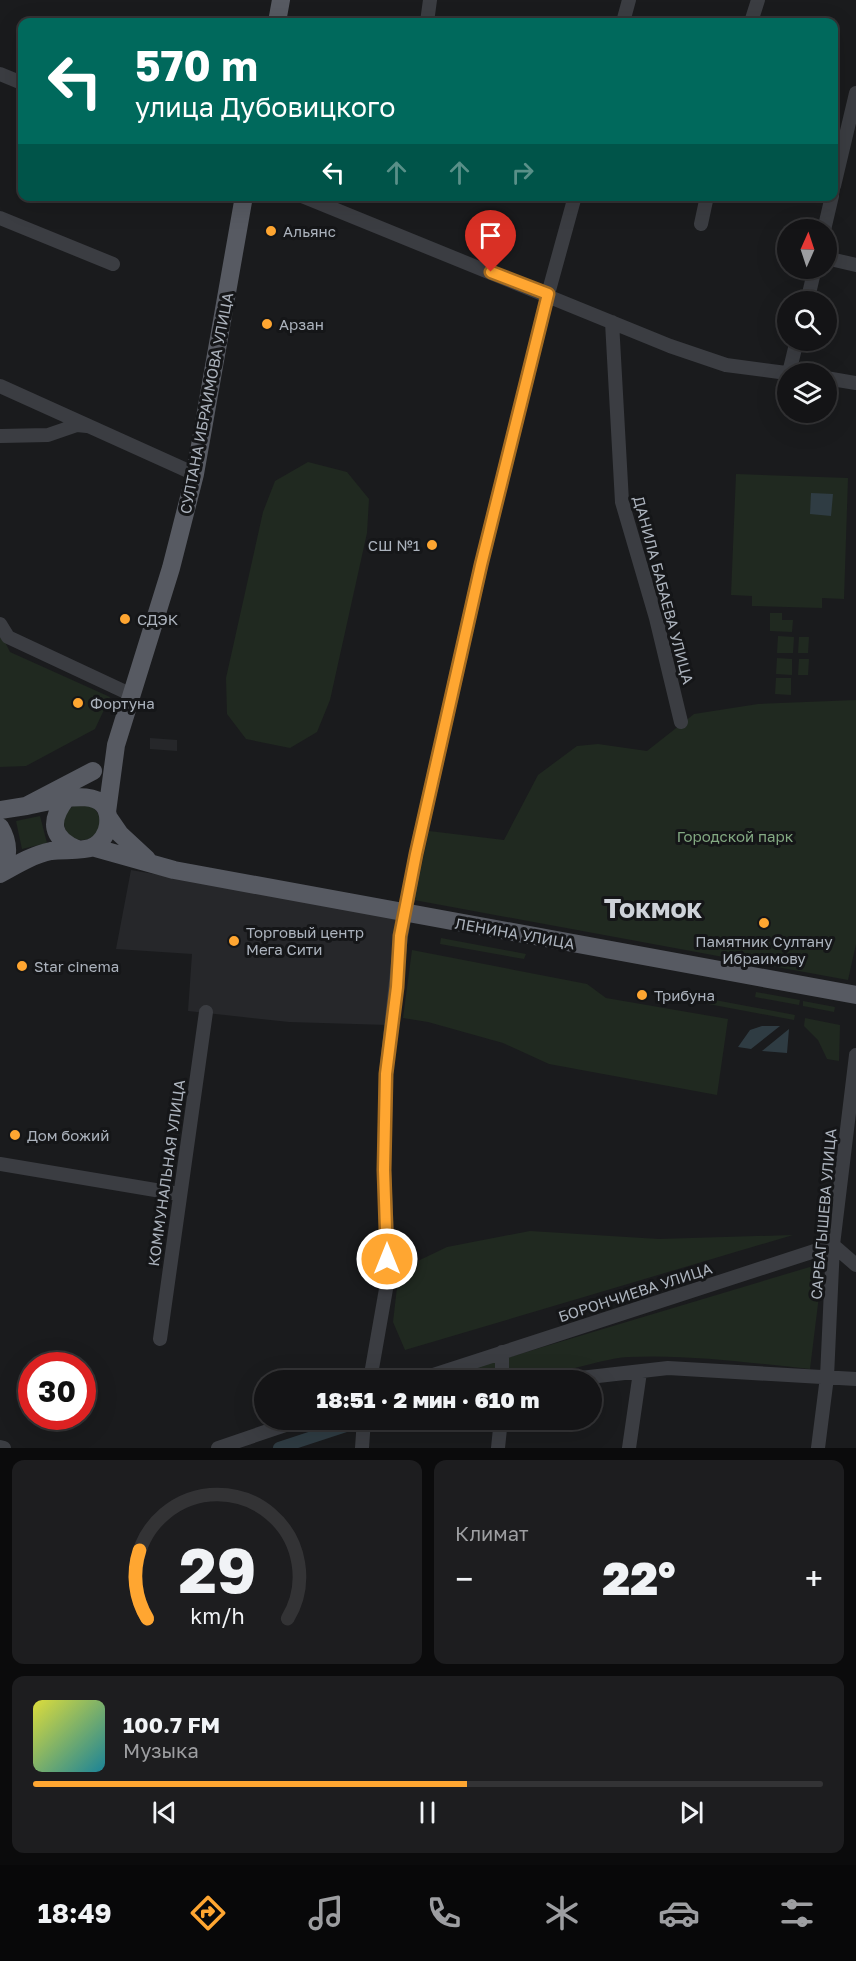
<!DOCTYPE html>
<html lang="ru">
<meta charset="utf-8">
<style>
body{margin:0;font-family:"Golos Text",sans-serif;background:#1d1d1f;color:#f1f3f6;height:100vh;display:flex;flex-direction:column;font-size:22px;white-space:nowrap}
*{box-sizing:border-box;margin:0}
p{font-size:20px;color:#9d9ea1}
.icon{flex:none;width:33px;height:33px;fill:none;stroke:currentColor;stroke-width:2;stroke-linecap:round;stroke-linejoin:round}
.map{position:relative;height:1448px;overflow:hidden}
.side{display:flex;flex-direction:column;gap:12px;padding:12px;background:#0b0b0c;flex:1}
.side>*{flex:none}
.banner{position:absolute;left:18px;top:18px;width:820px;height:183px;border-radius:12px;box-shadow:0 6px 24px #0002,0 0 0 2px #333335;background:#00695c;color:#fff;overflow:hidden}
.needle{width:39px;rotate:3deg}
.tools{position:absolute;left:777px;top:219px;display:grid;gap:12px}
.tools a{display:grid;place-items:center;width:60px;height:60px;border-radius:50%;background:#141416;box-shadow:0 6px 24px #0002,0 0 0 2px #333335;font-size:30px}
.speed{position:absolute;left:18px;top:1352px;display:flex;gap:12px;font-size:30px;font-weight:700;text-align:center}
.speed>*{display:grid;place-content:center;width:78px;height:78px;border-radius:50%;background:#141416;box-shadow:0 6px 24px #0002,0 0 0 2px #333335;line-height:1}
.speed .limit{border:9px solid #d22;background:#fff;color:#111}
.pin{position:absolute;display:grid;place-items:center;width:51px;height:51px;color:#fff;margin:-62px -26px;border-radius:50% 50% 50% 0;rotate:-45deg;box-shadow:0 0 6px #0007}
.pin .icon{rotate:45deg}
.me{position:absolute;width:66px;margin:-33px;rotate:0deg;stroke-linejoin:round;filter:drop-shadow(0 0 4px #0008)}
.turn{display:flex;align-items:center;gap:21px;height:126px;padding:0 18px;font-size:27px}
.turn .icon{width:78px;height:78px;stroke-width:2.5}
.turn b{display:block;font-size:42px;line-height:51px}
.lanes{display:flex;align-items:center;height:57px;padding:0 18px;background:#0003;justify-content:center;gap:30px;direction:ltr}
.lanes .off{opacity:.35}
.big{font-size:45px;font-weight:800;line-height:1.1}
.side .widget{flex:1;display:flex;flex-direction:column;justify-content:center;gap:9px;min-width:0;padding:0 21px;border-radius:12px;background:#1d1d1f}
.side .dial{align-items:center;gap:0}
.dial svg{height:156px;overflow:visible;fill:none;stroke:#333335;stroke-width:7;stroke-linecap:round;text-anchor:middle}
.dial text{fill:#f1f3f6;stroke:none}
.song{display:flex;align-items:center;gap:18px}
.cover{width:72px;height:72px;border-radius:9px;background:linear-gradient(135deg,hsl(60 70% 55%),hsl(190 70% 35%))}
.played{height:6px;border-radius:3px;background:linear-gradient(90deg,#ffa631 55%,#333335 55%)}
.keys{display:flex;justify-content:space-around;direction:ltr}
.heat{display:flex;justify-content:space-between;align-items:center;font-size:33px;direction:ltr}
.side .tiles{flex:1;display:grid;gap:12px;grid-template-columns:1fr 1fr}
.widget:last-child{grid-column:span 2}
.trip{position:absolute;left:254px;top:1370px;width:348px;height:60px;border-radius:30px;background:#141416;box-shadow:0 6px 24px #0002,0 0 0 2px #333335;font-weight:800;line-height:60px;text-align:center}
.menu{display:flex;height:96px;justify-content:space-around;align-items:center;background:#080809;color:#9d9ea1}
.menu .icon{width:42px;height:42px}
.menu .selected{color:#ffa631}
.menu b{font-size:27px;color:#f1f3f6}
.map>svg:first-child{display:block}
.built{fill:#26272a}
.green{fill:#202920}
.water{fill:#2f3c43}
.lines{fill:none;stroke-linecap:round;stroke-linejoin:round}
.canal{stroke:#2f3c43;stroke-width:12}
.minor{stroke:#3b3d42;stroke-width:14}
.major{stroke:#575a62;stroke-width:18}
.route-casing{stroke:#a66c20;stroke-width:15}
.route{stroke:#ffa631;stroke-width:10}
.poi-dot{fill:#ffa631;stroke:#151618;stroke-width:2}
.labels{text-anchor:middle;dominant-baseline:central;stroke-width:6;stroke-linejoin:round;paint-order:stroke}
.poi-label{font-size:15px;fill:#acb3bd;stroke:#151618;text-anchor:start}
.street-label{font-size:15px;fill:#acb3bd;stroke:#151618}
.park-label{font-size:15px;fill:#83a982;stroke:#151618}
.town-label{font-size:27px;font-weight:bold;fill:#ced2d9;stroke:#151618}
</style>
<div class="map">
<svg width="856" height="1448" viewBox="0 0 856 1448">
<rect width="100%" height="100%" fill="#1a1b1d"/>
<path class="built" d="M150 738 177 740V751L150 749Z
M131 870 400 917 388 1025 289 1022 188 1011 192 954 116 949Z"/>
<path class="green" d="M308 462 347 472 369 499 367 533 330 700 317 732 290 748 246 739 227 714 226 678 263 512 275 481Z
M736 474 848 478 844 599 822 598V608L752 606V596L731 595Z
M770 613H782V620H793L792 632 770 631Z
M0 632 10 652 110 697 95 729 26 766 0 767Z
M778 636 794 637 793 653H777Z
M799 637H809L808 653H798Z
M777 658 792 659V675L776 674Z
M799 659H809L808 675H798Z
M776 678H791V695L775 694Z
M856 700V944L848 980 414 900 429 831 504 840 538 775 577 746 598 744 647 751 694 714 758 704Z
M64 822a18 18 0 1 1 36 0a18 18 0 1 1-36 0Z
M40 816 47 843 22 849 16 821Z
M441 938 526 954 524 959 440 944Z
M412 950 587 984 606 998 728 1019 717 1095 549 1064 503 1043 428 1022 403 1018Z
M756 992 800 1000 799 1005 755 997Z
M704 998 795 1015 794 1020 703 1003Z
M803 1001 835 1007 834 1012 803 1006Z
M805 1018 840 1025 839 1061 827 1059 818 1040 804 1026Z
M530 1231 659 1239 793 1235 405 1350 393 1322 399 1270 447 1247Z
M823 1263 810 1369C750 1363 689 1354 628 1357 593 1359 526 1387 498 1380 490 1377 481 1372 473 1368Z"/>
<path class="water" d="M811 493 833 494 831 516 810 514Z
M762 1026H780L751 1049 738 1047 750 1030Z
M789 1029 787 1053 762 1051Z"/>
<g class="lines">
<path class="canal" d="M279 1448 355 1423"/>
<path class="minor" d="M427 22 430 0
M623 22 629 0
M751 22 758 0
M0 74 22 83
M834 186 856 93
M302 196 670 346 726 365 794 374
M0 218 113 264
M701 224 707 196
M824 230 832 196
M826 258 856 265
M807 302 815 268
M612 322 622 502 656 618 681 722
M789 373 797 340
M826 378 856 383
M0 386 195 474
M1 436 48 435 77 425 87 426
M0 624 8 637 132 695
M0 1164 179 1194
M160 1339 206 1012
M502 1352V1380
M370 1380 386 1289 387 1236 384 1170 386 1074 401 936 416 854 481 565 548 294 575 196
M418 1380 833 1245 856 1265
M563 1380 668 1368 856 1379
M0 1447 4 1448
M218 1448 303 1419
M362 1448 364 1419
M498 1448 501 1419
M629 1448 640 1372
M818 1448 827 1377 833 1245 856 1055"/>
<path class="major" d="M277 22 281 0
M66 799C49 821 51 838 77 849
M0 810 26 806 93 771
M107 812 116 745 171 568 195 474 244 196
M109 818 120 834 147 859
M0 827C9 842 10 858 0 873
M92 847 174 870 856 995
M0 874C16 865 32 855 51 851 64 849 81 852 93 847 101 843 107 834 108 825 113 780 50 802 26 806"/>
</g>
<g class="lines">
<defs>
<path id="route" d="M387 1259 384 1170 386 1074 397 987 400 936 416 854 481 565 548 294 491 272"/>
</defs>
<use href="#route" class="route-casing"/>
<use href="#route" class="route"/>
</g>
<g class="poi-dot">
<circle cx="271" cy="231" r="6"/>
<circle cx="267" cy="324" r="6"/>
<circle cx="432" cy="545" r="6"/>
<circle cx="125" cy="619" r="6"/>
<circle cx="78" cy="703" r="6"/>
<circle cx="764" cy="923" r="6"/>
<circle cx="234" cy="941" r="6"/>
<circle cx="22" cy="966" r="6"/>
<circle cx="642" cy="995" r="6"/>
<circle cx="15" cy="1135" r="6"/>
</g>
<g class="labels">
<g class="poi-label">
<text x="283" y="231">Альянс</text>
<text x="279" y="324">Арзан</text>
<text x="420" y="545" text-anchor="end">СШ №1</text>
<text x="137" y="619">СДЭК</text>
<text x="90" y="703">Фортуна</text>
<text x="246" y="932">Торговый центр<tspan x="246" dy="17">Мега Сити</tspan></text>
<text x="764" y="941" text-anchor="middle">Памятник Султану<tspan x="764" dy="17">Ибраимову</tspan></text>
<text x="34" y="966">Star cinema</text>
<text x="654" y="995">Трибуна</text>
<text x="27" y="1135">Дом божий</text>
</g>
<g class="street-label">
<text transform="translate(206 403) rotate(-79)">СУЛТАНА ИБРАИМОВА УЛИЦА</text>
<text transform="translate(664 590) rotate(75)">ДАНИЛА БАБАЕВА УЛИЦА</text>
<text transform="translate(515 933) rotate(10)">ЛЕНИНА УЛИЦА</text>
<text transform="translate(166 1173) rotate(-82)">КОММУНАЛЬНАЯ УЛИЦА</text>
<text transform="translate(823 1214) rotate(-85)">САРБАГЫШЕВА УЛИЦА</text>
<text transform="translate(635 1292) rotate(-18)">БОРОНЧИЕВА УЛИЦА</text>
</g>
<g class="park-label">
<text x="735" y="836">Городской парк</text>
</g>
<g class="town-label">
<text x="653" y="908">Токмок</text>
</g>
</g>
</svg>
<div class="tools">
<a><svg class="needle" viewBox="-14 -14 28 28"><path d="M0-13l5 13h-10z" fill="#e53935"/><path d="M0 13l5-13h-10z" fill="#9d9ea1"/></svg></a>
<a><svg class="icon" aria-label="search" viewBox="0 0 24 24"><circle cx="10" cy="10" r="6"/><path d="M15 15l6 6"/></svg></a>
<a><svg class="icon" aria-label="layers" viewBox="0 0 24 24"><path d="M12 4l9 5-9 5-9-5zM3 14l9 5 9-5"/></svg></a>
</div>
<div class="speed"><div class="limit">30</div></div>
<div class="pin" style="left:491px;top:272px;background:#d93025"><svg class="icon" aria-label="arrive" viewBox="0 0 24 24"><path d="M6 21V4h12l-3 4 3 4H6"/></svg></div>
<svg class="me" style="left:387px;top:1259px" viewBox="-20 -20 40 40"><circle r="17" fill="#ffa631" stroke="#fff" stroke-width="3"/><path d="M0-11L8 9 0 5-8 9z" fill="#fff"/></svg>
<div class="trip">18:51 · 2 мин · 610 m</div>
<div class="banner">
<div class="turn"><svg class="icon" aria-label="left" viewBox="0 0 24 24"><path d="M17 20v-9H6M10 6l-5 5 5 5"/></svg><div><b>570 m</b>улица Дубовицкого</div></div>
<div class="lanes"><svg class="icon" aria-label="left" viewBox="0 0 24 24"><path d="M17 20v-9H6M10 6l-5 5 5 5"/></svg><svg class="icon off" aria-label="ahead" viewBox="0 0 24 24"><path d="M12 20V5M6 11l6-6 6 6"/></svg><svg class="icon off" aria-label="ahead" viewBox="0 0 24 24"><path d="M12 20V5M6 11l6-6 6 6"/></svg><svg class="icon off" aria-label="right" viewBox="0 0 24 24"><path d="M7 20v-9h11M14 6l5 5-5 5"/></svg></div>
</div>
</div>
<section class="side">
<div class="tiles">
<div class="widget dial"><svg viewBox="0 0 100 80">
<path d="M14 69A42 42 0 1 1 86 69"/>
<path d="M14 69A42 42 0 0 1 10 34" stroke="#ffa631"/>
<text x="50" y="56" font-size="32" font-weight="700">29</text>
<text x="50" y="72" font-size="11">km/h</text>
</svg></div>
<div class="widget"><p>Климат</p>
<div class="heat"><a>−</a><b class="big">22°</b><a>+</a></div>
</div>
<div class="widget">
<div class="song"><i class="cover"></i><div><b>100.7 FM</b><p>Музыка</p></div></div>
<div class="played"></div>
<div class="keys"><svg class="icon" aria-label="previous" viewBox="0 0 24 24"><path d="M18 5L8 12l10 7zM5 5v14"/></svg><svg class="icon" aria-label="pause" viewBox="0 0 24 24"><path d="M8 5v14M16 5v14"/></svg><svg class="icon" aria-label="next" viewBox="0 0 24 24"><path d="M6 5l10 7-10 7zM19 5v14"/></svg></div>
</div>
</div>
</section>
<nav class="menu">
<b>18:49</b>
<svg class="icon selected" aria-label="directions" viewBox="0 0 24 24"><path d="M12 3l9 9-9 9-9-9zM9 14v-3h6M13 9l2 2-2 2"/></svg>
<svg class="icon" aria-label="music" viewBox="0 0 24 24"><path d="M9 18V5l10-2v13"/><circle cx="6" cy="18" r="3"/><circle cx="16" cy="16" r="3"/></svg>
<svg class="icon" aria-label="phone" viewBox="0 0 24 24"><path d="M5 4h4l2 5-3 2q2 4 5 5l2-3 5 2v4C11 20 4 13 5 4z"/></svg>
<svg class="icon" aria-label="climate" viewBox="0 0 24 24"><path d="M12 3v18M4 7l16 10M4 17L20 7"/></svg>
<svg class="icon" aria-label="car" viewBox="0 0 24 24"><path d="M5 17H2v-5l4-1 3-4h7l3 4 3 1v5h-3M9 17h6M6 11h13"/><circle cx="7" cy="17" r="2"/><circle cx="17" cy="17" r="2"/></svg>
<svg class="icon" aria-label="filters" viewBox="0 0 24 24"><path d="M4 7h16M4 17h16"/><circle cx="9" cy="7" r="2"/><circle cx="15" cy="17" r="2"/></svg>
</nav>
